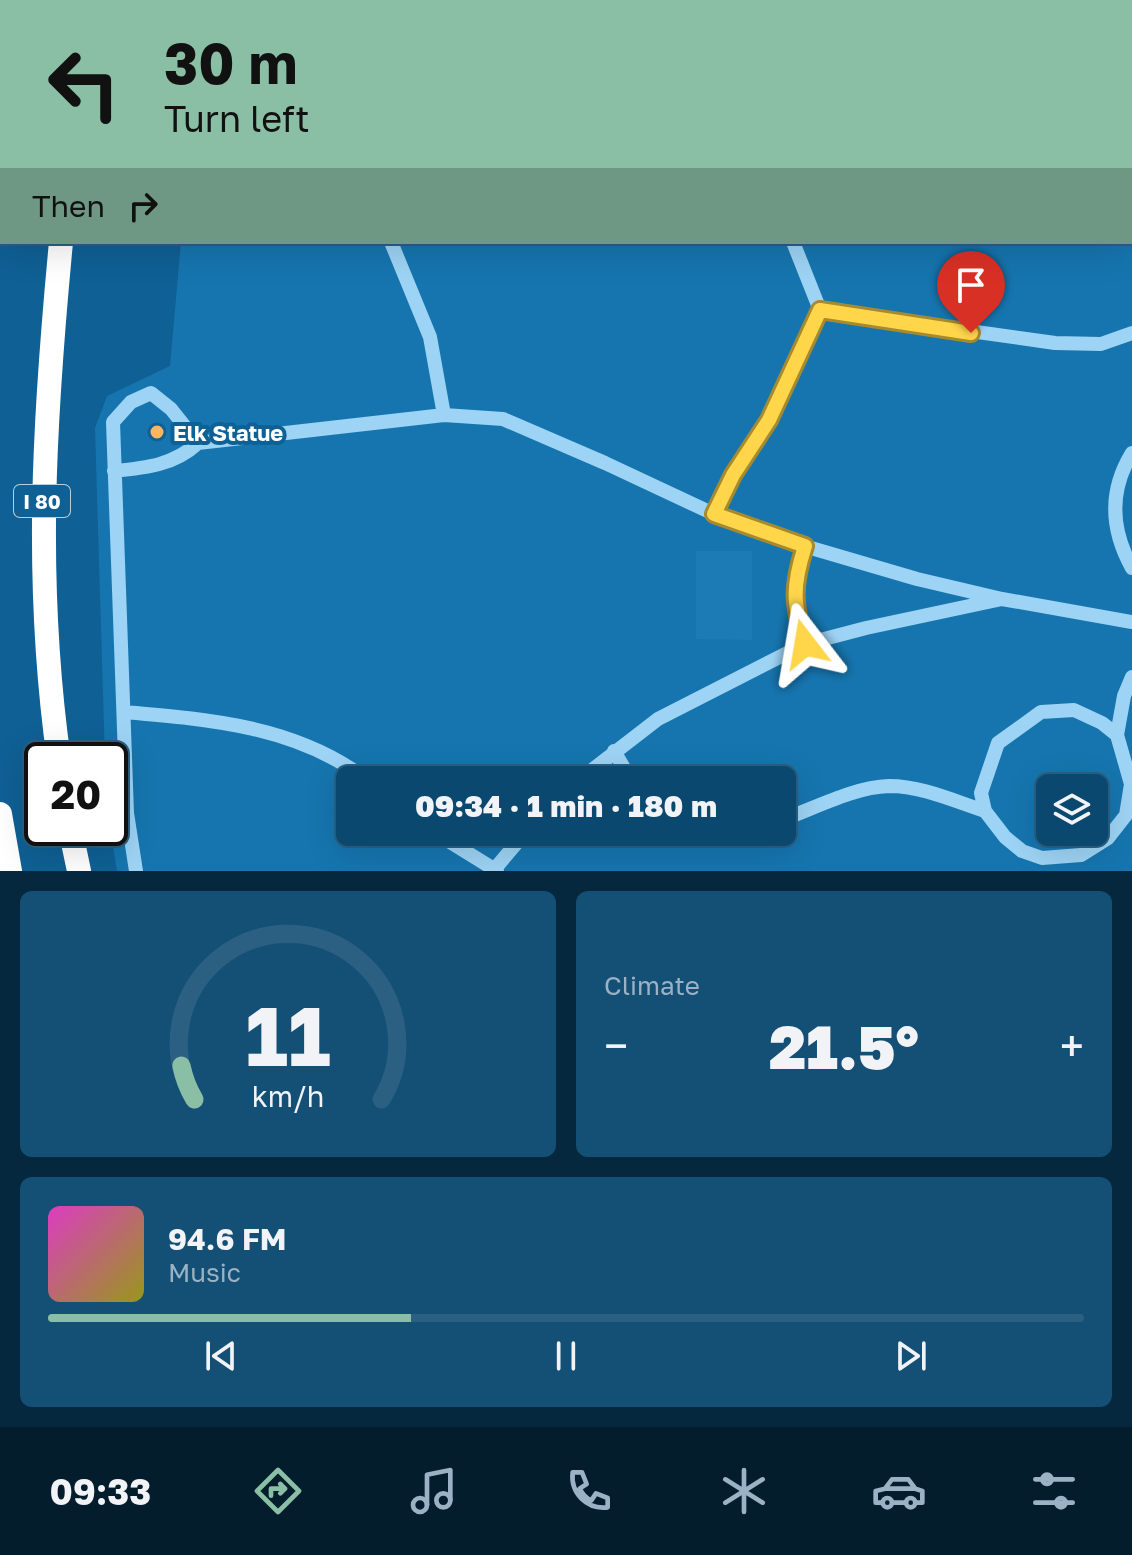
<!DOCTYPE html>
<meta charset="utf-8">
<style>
body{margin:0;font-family:"Golos Text",sans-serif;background:#144f75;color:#f1f3f6;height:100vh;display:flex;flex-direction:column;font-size:30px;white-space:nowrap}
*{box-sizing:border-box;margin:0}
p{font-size:26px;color:#9ab2c3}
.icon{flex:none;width:44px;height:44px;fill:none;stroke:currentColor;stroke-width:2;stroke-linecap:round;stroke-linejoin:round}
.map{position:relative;height:871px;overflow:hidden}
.details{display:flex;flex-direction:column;gap:20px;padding:20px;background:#06283e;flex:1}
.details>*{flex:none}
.guide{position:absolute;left:0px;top:0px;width:1132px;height:244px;box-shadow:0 8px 32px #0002,0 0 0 2px #2b6083;background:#8abfa5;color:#111;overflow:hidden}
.fabs{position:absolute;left:1036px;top:774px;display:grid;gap:16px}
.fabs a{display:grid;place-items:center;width:72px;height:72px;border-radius:12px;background:#0b4870;box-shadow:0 8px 32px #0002,0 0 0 2px #2b6083;font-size:40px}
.speed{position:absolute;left:24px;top:742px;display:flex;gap:16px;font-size:40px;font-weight:700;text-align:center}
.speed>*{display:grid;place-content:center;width:104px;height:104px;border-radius:50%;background:#0b4870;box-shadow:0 8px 32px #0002,0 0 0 2px #2b6083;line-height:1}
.speed .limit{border:4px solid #111;border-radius:12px;background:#fff;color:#111}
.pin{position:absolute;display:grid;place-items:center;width:68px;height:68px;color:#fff;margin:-82px -34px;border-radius:50% 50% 50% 0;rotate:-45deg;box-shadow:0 0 8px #0007}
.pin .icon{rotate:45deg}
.me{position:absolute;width:88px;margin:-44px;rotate:346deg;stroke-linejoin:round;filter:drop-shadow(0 0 6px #0008)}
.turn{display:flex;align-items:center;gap:28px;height:168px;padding:0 32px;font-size:36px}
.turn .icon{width:104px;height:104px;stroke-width:2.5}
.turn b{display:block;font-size:56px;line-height:68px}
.then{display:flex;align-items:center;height:76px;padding:0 32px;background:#0003;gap:16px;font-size:30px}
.big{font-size:60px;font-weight:800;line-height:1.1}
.details .widget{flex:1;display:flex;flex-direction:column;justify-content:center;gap:12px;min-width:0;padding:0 28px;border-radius:12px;background:#144f75}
.details .dial{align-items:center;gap:0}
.dial svg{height:208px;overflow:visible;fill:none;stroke:#2b6083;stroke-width:7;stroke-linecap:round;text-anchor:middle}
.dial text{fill:#f1f3f6;stroke:none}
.song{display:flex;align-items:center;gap:24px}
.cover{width:96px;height:96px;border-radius:12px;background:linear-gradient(135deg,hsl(310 70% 55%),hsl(60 70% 35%))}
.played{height:8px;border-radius:4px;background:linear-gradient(90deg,#8abfa5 35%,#2b6083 35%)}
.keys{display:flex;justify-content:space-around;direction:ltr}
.heat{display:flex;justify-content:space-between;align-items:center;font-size:44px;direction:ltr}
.details .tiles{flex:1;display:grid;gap:20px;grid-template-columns:1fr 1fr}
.widget:last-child{grid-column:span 2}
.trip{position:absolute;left:336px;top:766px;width:460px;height:80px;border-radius:12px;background:#0b4870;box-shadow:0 8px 32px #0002,0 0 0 2px #2b6083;font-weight:800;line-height:80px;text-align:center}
.tab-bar{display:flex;height:128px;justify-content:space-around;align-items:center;background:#041d2d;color:#9ab2c3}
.tab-bar .icon{width:56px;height:56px}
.tab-bar .current{color:#8abfa5}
.tab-bar b{font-size:36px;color:#f1f3f6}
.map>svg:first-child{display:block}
.green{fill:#1675af;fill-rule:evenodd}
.building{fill:#1c7ab4}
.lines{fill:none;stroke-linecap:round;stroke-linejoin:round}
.minor{stroke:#9dd3f4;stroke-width:14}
.highway{stroke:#fff;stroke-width:24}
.route-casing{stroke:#a68a30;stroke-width:20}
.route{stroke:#ffd54a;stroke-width:14}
.poi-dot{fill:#ffb660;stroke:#0f6095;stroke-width:3}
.labels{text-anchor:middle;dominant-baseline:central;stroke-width:8;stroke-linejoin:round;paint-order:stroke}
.shield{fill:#0f6095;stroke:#b7cfdf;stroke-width:2}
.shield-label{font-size:20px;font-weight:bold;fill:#fff}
.poi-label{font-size:22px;font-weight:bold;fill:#fff;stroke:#0f6095;text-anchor:start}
</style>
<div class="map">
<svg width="1132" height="871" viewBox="0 0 1132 871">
<rect width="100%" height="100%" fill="#0f6095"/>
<path class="green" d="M192 0H1132V871H117L110 828V760H105L95 428 107 396 170 366 181 242H1130V2ZM350 780H782V832H350ZM1050 788H1094V832H1050Z"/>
<path class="building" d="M696 551H752V640L696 639Z"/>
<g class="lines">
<path class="minor" d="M831 0 832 2
M459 2 460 0
M792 2 793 0
M1130 143H1132
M391 242 430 337 444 415
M820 310 1055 343 1101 344 1132 333
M1132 453C1108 492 1111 530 1132 568
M114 471C146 468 174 465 198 443L444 415 503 419 605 463 714 514 794 543 917 579 1002 599 866 628 805 644 658 719 579 780
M714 514 733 475 769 420 820 310 793 242
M1002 599 1132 622
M805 644C793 603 791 587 805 546
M1074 710 1102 723 1117 735 1131 784 1126 815 1108 838 1081 855 1042 858 1022 851 1005 837 985 811 981 793 998 743 1041 712Z
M124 712C208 719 297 726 367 780
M1117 735 1124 696 1132 677
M614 751 631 780
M782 820C815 808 854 787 889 786 922 786 954 801 985 811
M434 832 497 871
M691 832 716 837 745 832
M136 871 127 813 113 422 131 402 151 393 171 409 198 443
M493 871 526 832"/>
<path class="highway" d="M17 2V0
M83 2 84 0
M0 185 2 165
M59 760C34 582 44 420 61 242
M0 814 10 871
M70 828 79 871"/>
</g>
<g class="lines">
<defs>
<path id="route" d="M805 644C793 603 792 587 805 546L714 514 733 475 769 420 820 310 971 333"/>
</defs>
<use href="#route" class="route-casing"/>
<use href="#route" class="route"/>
</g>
<circle class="poi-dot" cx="157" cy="432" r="8"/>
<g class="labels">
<rect class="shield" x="14" y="485" width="56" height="32" rx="6"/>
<g class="shield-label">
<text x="42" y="501">I 80</text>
</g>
<g class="poi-label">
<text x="173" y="432">Elk Statue</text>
</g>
</g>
</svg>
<div class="fabs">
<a><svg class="icon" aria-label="layers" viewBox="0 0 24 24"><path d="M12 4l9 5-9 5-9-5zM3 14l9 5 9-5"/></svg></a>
</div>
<div class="speed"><div class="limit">20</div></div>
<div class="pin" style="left:971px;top:333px;background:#d93025"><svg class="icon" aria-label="arrive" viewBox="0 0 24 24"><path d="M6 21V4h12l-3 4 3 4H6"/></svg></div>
<svg class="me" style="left:805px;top:644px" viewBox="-20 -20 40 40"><path d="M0-17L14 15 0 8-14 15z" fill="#ffd54a" stroke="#fff" stroke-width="4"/></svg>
<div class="trip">09:34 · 1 min · 180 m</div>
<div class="guide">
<div class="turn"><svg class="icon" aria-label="left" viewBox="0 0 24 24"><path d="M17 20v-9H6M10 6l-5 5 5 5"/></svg><div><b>30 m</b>Turn left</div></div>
<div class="then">Then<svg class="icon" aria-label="right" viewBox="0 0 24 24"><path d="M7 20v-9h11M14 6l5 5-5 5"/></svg></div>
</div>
</div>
<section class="details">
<div class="tiles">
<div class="widget dial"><svg viewBox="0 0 100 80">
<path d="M14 69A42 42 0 1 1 86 69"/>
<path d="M14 69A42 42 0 0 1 9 56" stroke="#8abfa5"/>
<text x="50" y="56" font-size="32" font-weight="700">11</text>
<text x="50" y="72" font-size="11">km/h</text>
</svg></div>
<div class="widget"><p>Climate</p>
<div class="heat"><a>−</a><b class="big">21.5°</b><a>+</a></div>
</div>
<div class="widget">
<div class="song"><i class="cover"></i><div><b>94.6 FM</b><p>Music</p></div></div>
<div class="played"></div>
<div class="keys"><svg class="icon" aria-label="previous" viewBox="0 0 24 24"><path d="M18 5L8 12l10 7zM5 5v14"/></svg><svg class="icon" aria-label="pause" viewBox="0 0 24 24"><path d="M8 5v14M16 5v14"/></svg><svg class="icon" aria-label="next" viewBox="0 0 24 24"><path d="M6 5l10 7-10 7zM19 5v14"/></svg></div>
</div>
</div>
</section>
<nav class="tab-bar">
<b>09:33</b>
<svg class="icon current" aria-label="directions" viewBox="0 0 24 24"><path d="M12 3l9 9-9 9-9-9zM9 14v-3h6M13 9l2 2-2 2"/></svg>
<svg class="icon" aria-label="music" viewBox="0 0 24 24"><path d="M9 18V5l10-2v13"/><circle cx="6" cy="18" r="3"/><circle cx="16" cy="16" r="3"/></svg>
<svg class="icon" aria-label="phone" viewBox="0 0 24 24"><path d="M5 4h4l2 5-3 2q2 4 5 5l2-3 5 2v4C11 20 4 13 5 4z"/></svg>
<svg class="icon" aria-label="climate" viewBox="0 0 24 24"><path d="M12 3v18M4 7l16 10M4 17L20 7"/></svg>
<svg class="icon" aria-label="car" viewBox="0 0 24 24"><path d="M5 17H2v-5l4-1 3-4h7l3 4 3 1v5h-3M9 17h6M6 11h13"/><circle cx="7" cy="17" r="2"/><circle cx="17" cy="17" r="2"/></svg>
<svg class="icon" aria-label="filters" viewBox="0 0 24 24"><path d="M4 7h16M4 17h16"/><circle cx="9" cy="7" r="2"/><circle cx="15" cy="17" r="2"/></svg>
</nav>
